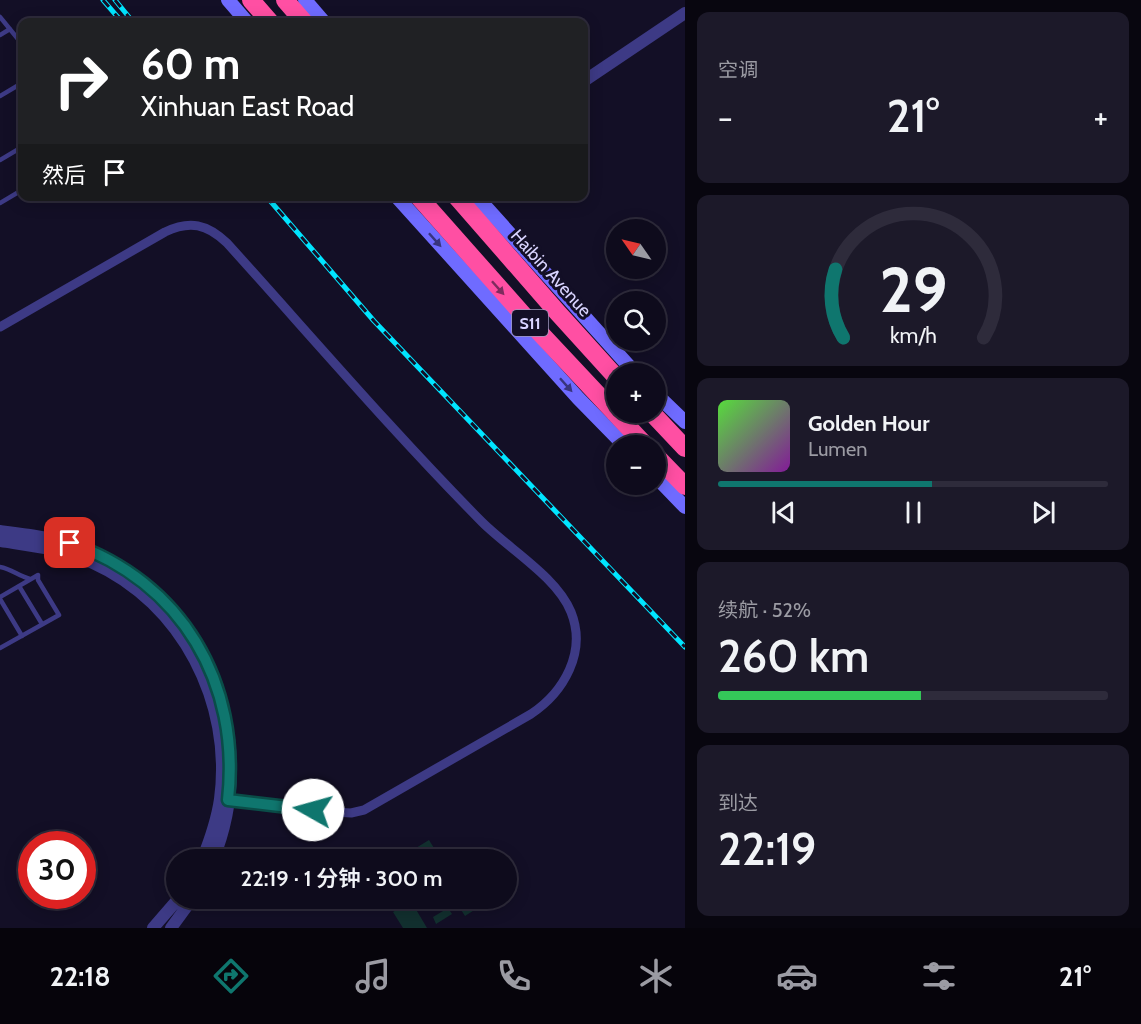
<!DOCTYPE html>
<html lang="zh">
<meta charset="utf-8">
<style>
body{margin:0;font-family:Cabin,"Noto Sans SC",sans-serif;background:#1c1929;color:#f1f3f6;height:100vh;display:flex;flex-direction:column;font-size:22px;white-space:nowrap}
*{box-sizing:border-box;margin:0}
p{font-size:20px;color:#9b9ba3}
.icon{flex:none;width:33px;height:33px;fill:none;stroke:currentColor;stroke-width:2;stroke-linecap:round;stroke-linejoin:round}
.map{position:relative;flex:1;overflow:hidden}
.details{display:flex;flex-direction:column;gap:12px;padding:12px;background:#08060f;width:456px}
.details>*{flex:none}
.hud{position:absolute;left:18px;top:18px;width:570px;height:183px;border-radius:12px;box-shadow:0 3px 15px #0003,0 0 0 2px #2e2b3b;background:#202124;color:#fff;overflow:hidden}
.needle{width:39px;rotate:304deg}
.fabs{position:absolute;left:606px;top:219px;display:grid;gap:12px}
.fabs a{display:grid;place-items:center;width:60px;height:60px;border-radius:50%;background:#0e0b1c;box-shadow:0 3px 15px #0003,0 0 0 2px #2e2b3b;font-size:30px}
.speed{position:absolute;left:18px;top:831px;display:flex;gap:12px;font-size:30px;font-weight:700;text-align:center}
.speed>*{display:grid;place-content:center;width:78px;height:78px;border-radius:50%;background:#0e0b1c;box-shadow:0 3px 15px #0003,0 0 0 2px #2e2b3b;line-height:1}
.speed .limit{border:9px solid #d22;background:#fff;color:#111}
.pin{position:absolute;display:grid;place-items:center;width:51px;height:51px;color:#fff;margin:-26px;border-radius:12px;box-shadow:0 3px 9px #0006}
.me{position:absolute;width:66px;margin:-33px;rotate:277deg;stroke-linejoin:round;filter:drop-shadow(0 0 4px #0008)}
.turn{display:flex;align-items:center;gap:21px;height:126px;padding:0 24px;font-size:27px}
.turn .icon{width:78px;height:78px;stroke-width:2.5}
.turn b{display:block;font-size:42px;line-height:51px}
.then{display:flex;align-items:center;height:57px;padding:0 24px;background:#0003;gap:12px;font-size:22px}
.big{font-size:45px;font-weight:600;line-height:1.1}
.details .card{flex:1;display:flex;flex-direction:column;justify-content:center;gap:9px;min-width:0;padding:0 21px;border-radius:12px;background:#1c1929}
.details .dial{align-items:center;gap:0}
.dial svg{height:156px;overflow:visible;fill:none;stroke:#2e2b3b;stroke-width:7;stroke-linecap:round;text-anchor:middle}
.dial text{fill:#f1f3f6;stroke:none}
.song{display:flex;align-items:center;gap:18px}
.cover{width:72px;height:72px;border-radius:9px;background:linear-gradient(135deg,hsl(110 70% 55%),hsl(290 70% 35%))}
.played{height:6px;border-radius:3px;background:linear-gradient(90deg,#0f766e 55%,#2e2b3b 55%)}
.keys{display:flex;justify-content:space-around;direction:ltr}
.heat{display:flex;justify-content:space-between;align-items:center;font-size:33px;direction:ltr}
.charge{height:9px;border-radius:4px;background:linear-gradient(90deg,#34c759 52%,#2e2b3b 0)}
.trip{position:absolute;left:166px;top:849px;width:351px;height:60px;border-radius:30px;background:#0e0b1c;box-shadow:0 3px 15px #0003,0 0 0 2px #2e2b3b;font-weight:600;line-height:60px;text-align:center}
.dock{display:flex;height:96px;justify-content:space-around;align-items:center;background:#06040b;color:#9b9ba3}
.dock .icon{width:42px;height:42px}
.dock .active{color:#0f766e}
.dock b{font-size:27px;color:#f1f3f6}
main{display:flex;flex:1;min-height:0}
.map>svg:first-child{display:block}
.green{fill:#12302f}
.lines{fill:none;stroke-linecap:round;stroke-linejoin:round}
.service{stroke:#3d3a85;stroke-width:4.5}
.minor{stroke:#3d3a85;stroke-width:9}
.tertiary{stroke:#3d3a85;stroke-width:12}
.secondary{stroke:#6f6bff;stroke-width:14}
.motorway{stroke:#ff4fa3;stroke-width:18}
.rail-casing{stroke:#00e5ff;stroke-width:5}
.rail{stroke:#130f26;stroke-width:3;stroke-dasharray:9;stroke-linecap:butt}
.oneway{fill:#38347d}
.oneway2{fill:#7d2c5e}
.route-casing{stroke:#0a4d48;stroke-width:15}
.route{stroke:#0f766e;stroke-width:10}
.labels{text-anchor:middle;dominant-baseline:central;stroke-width:6;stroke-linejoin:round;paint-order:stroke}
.shield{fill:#130f26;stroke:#9e99be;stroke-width:1.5}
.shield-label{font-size:16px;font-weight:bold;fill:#d9d4ff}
.street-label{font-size:18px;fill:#d9d4ff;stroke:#130f26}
</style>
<main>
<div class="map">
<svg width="685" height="928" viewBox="0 0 685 928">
<rect width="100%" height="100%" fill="#130f26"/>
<path class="green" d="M429 840 437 853 427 859H398Z
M454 899H478L482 905 465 916Z
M411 901 427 928H403L393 912Z
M448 908 452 914 436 924 433 917Z"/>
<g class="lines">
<path class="service" d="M0 17 22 44
M0 35 10 29
M0 96 22 83
M0 160 22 147
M0 203 22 190
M0 567C12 569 18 576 30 579
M19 586 42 624
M0 597 38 575V580L59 615 0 648
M0 599 22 636"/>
<path class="minor" d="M0 327 165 232C190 220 207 224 227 243 311 336 394 433 482 522 509 549 557 577 571 612 587 652 564 692 531 714L364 810 351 813 334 812 223 799"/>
<path class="tertiary" d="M584 81 685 13
M0 531C33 535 67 539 97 554 210 609 261 743 213 860
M0 541C32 546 63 549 93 563 182 603 233 703 220 799 217 820 210 840 202 860
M153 928 179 898
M171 928 193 898"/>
<path class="secondary" d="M228 0 247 22
M305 0 324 22
M396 196 578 398 625 446
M476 196 636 374
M656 394 685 422
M656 477 685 507"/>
<path class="motorway" d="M251 0 270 22
M285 0 304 22
M418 196 526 318 646 446
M456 196 558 313 616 377
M651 412 685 448
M656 456 685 486"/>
<defs>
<path id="rail" d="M103 0 122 22
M115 0 133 22
M266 196 374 321 685 647"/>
</defs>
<use href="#rail" class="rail-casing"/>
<use href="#rail" class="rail"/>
</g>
<defs><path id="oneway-solid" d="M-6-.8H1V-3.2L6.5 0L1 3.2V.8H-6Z" transform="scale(1.5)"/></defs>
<g class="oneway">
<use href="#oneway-solid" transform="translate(435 240) rotate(48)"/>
<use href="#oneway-solid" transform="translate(566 385) rotate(48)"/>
</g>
<use class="oneway2" href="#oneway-solid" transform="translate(498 288) rotate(48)"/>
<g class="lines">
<defs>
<path id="route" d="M70 543C182 582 241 683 228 800L313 810"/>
</defs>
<use href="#route" class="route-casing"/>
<use href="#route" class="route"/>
</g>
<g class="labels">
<rect class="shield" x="512" y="310" width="36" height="26" rx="4.5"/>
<g class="shield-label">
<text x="530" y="323">S11</text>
</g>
<g class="street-label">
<text transform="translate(551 273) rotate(48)">Haibin Avenue</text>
</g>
</g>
</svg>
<div class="fabs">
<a><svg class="needle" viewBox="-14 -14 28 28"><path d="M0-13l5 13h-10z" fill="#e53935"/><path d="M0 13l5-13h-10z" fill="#9b9ba3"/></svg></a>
<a><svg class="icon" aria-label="search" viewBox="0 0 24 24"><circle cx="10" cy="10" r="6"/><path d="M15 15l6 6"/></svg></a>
<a>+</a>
<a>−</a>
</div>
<div class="speed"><div class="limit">30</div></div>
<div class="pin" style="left:70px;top:543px;background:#d93025"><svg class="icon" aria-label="arrive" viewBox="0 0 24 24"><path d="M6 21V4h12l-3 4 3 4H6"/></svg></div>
<svg class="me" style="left:313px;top:810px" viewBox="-20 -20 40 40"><circle r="19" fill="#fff"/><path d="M0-13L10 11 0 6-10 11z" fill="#0f766e"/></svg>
<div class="trip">22:19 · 1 分钟 · 300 m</div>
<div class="hud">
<div class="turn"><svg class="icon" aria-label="right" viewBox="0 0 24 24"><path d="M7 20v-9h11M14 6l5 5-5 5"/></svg><div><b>60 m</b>Xinhuan East Road</div></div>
<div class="then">然后<svg class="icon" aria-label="arrive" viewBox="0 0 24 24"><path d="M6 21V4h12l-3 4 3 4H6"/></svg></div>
</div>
</div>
<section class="details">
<div class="card"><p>空调</p>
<div class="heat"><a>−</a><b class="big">21°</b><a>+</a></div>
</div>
<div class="card dial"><svg viewBox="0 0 100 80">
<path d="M14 69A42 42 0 1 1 86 69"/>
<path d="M14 69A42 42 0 0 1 10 34" stroke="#0f766e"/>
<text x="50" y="56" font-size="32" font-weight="700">29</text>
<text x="50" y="72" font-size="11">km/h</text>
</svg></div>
<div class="card">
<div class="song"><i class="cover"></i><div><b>Golden Hour</b><p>Lumen</p></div></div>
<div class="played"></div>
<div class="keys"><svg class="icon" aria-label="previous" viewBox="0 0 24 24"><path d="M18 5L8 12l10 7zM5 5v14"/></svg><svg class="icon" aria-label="pause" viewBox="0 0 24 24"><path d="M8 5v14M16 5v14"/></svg><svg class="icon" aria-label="next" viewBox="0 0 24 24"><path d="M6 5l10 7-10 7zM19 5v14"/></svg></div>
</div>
<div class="card"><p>续航 · 52%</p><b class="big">260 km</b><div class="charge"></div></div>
<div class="card"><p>到达</p><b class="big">22:19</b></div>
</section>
</main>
<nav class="dock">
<b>22:18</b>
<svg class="icon active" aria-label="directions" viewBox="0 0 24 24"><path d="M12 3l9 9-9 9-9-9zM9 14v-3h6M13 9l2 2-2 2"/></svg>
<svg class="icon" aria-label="music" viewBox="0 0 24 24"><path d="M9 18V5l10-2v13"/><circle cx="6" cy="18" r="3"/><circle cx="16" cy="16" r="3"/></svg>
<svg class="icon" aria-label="phone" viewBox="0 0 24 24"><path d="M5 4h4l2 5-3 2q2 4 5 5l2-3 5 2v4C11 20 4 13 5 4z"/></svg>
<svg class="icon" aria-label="climate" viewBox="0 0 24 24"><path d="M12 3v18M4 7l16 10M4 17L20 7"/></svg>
<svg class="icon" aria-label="car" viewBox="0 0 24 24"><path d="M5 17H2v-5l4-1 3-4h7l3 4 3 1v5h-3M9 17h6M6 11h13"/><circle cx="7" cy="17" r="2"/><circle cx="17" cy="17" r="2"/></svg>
<svg class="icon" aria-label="filters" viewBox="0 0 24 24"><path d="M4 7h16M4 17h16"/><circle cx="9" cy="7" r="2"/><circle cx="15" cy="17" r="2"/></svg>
<b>21°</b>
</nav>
